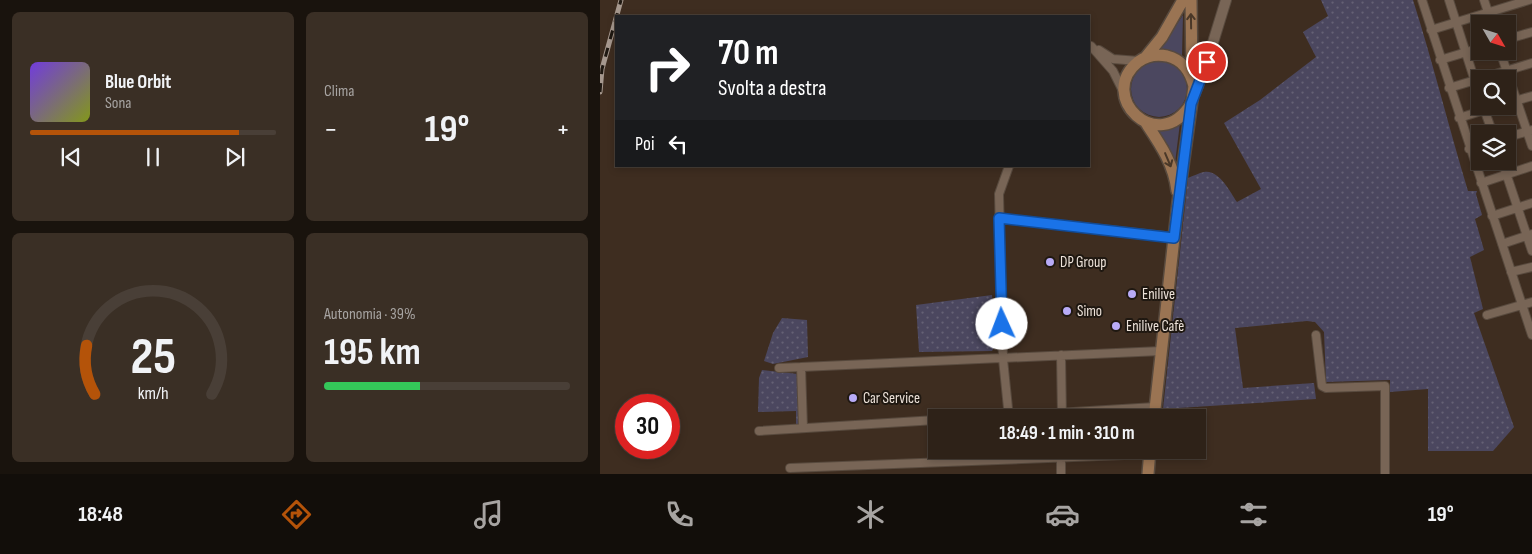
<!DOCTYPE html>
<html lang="it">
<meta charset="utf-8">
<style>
body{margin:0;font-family:"Sofia Sans Condensed",sans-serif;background:#3a2f25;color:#f1f3f6;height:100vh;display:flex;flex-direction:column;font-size:19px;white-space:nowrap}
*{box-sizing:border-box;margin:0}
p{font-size:16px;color:#a7a4a2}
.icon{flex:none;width:28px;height:28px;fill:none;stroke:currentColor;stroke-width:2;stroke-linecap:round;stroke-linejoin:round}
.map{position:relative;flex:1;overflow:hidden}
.drawer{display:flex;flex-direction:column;gap:12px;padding:12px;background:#19130d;width:600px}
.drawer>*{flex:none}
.guide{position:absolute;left:15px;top:15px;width:475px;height:152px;border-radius:0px;box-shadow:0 2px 8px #0003,0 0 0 1px #493f37;background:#202124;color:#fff;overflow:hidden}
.needle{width:32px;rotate:129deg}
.controls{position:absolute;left:871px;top:15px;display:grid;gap:10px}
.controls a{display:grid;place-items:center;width:45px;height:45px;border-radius:0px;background:#2e2218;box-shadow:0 2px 8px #0003,0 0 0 1px #493f37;font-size:25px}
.speed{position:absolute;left:15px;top:394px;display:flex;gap:10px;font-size:25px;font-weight:700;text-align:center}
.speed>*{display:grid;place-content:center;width:65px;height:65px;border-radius:50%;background:#2e2218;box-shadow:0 2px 8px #0003,0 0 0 1px #493f37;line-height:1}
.speed .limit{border:8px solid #d22;background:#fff;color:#111}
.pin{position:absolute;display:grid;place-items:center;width:42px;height:42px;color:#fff;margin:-21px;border:2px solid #fff;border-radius:50%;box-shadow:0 1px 5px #0007}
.me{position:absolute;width:55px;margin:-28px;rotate:358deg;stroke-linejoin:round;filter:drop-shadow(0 0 4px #0008)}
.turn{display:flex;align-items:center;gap:18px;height:105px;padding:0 20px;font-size:22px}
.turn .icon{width:65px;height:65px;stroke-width:2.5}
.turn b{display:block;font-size:35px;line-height:42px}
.then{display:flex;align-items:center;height:48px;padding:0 20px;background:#0003;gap:10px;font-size:19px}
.big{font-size:38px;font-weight:700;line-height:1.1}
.drawer .tile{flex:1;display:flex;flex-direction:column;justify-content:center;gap:8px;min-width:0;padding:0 18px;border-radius:8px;background:#3a2f25}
.drawer .dial{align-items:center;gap:0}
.dial svg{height:130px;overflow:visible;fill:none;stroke:#493f37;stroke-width:7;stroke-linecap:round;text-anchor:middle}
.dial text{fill:#f1f3f6;stroke:none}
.song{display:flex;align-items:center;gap:15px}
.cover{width:60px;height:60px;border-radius:8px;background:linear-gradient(135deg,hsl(260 70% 55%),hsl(70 70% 35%))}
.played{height:5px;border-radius:2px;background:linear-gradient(90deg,#b45309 85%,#493f37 85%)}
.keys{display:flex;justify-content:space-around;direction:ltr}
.heat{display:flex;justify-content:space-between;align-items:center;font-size:28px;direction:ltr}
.charge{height:8px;border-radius:4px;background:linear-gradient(90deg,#34c759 39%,#493f37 0)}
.drawer .tiles{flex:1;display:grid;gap:12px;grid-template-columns:repeat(2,1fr)}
.trip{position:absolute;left:328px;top:409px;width:278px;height:50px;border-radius:0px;background:#2e2218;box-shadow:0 2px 8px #0003,0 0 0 1px #493f37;font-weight:700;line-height:50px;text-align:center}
.tabs{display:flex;height:80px;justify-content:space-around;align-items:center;background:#120e0a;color:#a7a4a2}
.tabs .icon{width:35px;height:35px}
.tabs .current{color:#b45309}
.tabs b{font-size:22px;color:#f1f3f6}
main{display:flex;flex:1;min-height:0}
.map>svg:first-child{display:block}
.grass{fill:url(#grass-dots)}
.garden{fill:#4b475f}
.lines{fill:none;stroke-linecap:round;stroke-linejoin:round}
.minor-casing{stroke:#584a3e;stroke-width:10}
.tertiary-casing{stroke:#584a3e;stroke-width:12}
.secondary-casing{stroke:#584a3e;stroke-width:14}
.minor{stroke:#786556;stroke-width:8}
.tertiary{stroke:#786556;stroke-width:10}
.secondary{stroke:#9a7453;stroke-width:11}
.rail-casing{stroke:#a6988e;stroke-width:5}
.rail{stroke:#1f1811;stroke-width:3;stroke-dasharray:9;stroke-linecap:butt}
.oneway{stroke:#4a3828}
.route-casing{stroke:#114b97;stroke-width:12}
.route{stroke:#1a73e8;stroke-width:9}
.poi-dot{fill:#b8abf7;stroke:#1f1811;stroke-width:2}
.labels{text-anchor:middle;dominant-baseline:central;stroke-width:4;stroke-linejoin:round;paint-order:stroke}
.poi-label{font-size:15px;fill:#ede2d9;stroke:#1f1811;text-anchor:start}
</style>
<main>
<section class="drawer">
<div class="tiles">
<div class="tile">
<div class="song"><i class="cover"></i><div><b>Blue Orbit</b><p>Sona</p></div></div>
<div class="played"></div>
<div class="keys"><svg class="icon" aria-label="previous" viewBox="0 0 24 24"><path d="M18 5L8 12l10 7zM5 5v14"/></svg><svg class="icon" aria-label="pause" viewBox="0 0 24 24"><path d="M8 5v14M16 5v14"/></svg><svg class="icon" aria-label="next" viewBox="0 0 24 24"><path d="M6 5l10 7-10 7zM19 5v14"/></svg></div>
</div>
<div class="tile"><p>Clima</p>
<div class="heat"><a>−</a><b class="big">19°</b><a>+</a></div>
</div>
<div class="tile dial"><svg viewBox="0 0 100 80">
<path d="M14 69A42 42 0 1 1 86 69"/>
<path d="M14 69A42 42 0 0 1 9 39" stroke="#b45309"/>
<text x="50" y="56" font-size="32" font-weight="700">25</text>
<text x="50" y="72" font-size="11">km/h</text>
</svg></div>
<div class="tile"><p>Autonomia · 39%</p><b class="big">195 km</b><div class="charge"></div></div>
</div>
</section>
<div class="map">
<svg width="932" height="474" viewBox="0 0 932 474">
<defs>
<pattern id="grass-dots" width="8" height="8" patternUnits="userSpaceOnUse" patternTransform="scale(1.25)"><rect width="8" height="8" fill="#4b475f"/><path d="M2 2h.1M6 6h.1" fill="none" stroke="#656175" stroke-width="1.8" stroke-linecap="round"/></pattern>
</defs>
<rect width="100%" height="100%" fill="#3e2d20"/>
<path class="grass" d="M721 0H813C833 63 849 128 868 191H877L876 194 882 215 875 219 884 250 870 257 883 309 874 313 914 427 893 451H828V389L790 392V380L726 382 724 332 715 322 707 321 635 328 643 388 714 383 716 399 563 409 588 178C593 176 599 173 604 172 619 169 630 192 637 202L661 189 624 123 660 100 716 57 703 32 728 16Z
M392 295 396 345 392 351 319 352 316 305Z
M182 318 207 320 208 357 173 364 164 361 173 333Z
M162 370 198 374V425H196V411L158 412 159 378Z"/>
<path class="garden" d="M583 15 582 56 568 50 559 51Z
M531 89a28 28 0 1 1 56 0a28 28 0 1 1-56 0Z
M580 123 575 163 568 145 555 129H567Z"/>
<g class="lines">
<defs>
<path id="minor" d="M822 0 932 335
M849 0 880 97
M884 0 892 24
M831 30 929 0
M908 39 932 32
M491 46 513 71 523 91
M499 50 513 59 539 61
M900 51 932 146
M840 60 880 48
M849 88 932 63
M908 103 932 96
M883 106 893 134
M859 118 897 106
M908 137 932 130
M869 149 880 146
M902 161 932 251
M409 166 399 194 403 359 409 418
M881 183 932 166
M892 216 932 203
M399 218 574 237
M902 244 932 234
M911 272 932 267
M887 315 932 302
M716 335 722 386 726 388 785 386V474
M461 355 462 418
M201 367 203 428
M179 368 561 351
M375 418 555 407
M159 431 336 420
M190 468 550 454
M461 474V450"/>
<path id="tertiary" d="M595 94 607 62 626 0"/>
<path id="secondary" d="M591 0 592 76
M545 58 562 37 583 0
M546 123C560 144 574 164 577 191
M554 418 578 202 594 86C590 71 583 60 567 56 557 54 546 56 538 62 496 96 558 157 591 104
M548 474 550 450"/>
</defs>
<use href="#minor" class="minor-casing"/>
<use href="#tertiary" class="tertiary-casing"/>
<use href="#secondary" class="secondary-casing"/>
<use href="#minor" class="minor"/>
<use href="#tertiary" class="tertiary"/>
<use href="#secondary" class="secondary"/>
<defs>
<path id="rail" d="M0 92 2 69 21 0"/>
</defs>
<use href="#rail" class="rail-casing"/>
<use href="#rail" class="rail"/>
</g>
<defs><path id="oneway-shaft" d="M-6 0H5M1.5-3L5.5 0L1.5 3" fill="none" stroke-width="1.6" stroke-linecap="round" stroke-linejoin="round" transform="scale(1.25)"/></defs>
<g class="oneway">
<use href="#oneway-shaft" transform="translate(591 21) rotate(-91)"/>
<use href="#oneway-shaft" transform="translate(568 160) rotate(67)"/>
</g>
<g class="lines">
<defs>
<path id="route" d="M402 324 399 218 574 238 591 104 607 62"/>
</defs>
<use href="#route" class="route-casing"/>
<use href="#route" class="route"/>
</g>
<g class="poi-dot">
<circle cx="450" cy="262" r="5"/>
<circle cx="532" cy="294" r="5"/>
<circle cx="467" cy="311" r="5"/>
<circle cx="516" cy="326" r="5"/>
<circle cx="253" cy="398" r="5"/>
</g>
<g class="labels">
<g class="poi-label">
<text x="460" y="262">DP Group</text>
<text x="542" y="294">Enilive</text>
<text x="477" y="311">Simo</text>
<text x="526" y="326">Enilive Cafè</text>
<text x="263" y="398">Car Service</text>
</g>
</g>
</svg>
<div class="controls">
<a><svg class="needle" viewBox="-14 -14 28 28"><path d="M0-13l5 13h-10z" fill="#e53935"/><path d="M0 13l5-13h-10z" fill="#a7a4a2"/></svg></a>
<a><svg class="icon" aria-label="search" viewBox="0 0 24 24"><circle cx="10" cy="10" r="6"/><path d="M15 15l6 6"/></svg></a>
<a><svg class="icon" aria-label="layers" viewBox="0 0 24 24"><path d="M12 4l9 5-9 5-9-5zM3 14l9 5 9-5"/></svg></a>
</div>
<div class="speed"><div class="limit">30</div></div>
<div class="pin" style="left:607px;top:62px;background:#d93025"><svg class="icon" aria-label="arrive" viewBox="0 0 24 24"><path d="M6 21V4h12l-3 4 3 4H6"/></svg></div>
<svg class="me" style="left:402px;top:324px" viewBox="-20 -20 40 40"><circle r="19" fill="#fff"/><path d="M0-13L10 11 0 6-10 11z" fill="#1a73e8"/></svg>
<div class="trip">18:49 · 1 min · 310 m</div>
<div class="guide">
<div class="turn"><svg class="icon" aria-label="right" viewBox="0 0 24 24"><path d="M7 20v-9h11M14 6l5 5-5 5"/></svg><div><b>70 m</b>Svolta a destra</div></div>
<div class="then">Poi<svg class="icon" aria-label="left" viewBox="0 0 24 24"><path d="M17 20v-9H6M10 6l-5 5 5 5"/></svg></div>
</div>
</div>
</main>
<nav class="tabs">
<b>18:48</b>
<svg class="icon current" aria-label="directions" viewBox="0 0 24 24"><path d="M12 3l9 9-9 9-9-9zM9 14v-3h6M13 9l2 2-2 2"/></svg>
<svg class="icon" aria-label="music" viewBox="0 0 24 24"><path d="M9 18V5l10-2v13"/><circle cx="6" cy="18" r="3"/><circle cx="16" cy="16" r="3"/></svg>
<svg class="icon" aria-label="phone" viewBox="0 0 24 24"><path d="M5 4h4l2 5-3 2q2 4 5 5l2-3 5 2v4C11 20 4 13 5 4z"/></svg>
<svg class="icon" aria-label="climate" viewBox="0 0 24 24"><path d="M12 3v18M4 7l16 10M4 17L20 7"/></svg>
<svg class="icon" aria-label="car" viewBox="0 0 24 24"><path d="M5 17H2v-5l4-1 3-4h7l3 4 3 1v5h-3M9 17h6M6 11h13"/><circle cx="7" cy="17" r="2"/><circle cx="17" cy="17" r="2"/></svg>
<svg class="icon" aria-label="filters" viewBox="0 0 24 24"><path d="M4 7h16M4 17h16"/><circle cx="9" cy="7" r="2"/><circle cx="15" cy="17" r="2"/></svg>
<b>19°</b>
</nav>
